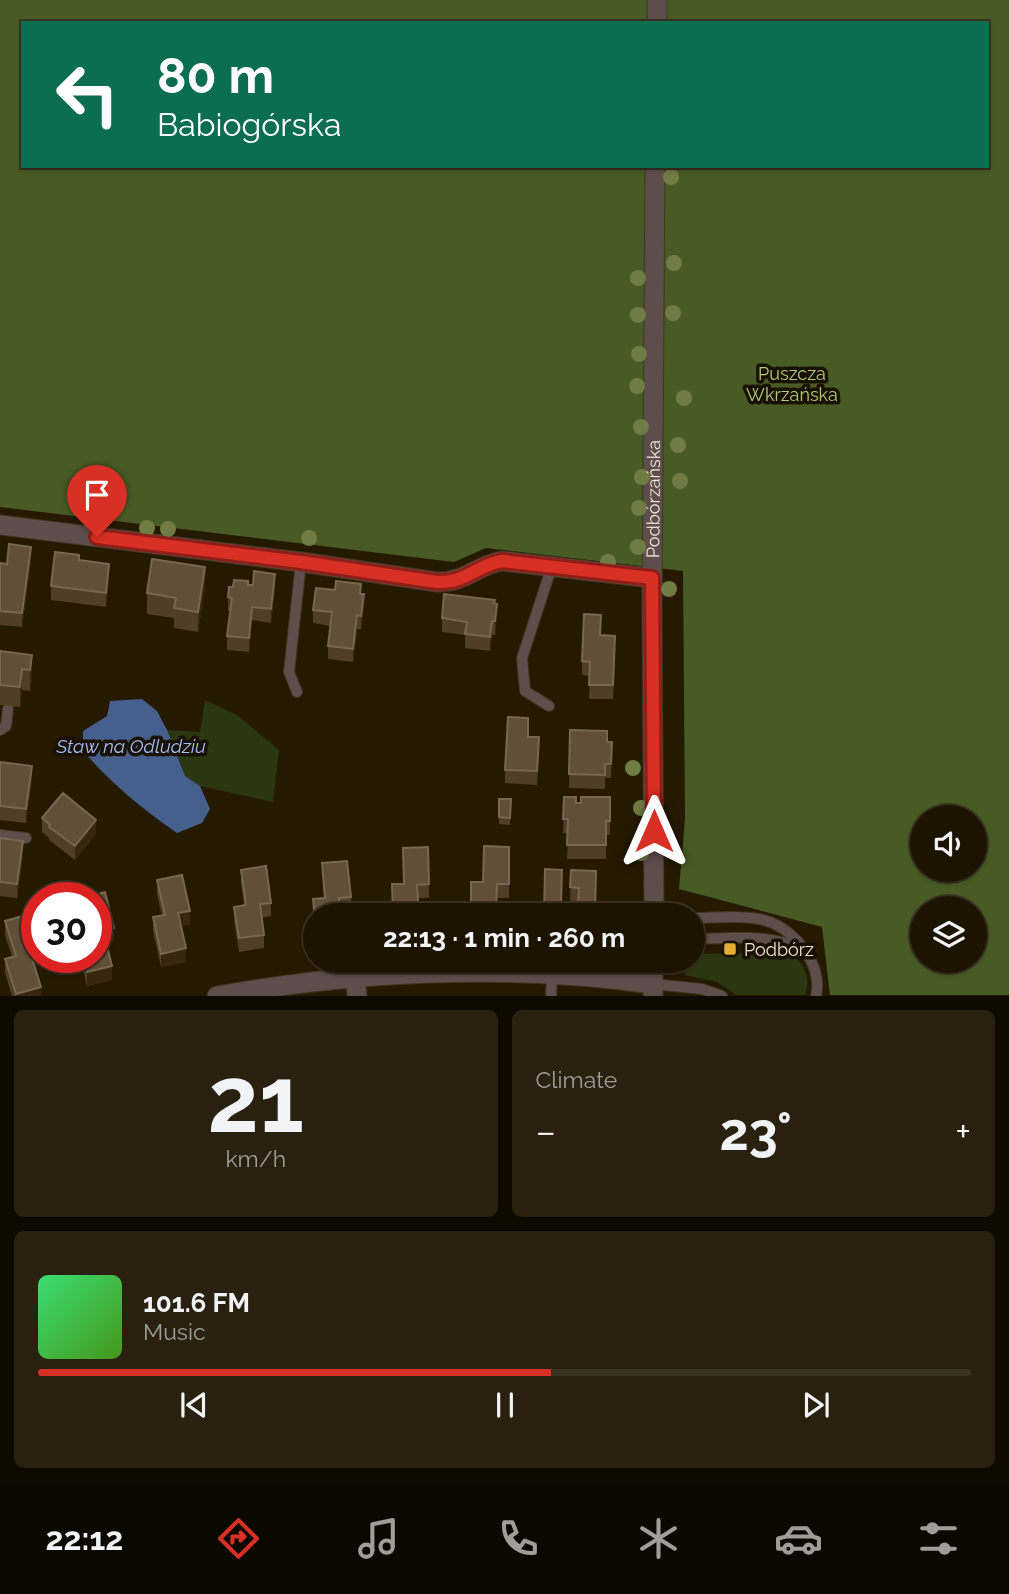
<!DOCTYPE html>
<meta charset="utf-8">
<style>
body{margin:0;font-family:Raleway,sans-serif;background:#29200f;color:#f1f3f6;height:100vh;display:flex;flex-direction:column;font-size:26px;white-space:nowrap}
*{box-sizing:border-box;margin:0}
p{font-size:23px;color:#a09e99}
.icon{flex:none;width:38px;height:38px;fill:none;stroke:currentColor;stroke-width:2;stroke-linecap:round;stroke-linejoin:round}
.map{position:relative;height:996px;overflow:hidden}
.details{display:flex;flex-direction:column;gap:14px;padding:14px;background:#0f0a00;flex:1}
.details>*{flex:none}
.top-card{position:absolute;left:21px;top:21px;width:968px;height:147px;border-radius:0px;box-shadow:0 2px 5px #0004,0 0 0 2px #3a3222;background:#0b6e4f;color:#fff;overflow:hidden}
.tools{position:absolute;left:910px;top:805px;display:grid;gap:14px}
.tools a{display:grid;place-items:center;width:77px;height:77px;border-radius:50%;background:#1c1300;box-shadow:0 2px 5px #0004,0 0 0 2px #3a3222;font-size:35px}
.speed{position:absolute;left:21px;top:882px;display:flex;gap:14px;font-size:35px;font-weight:700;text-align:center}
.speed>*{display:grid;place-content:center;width:91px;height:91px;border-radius:50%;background:#1c1300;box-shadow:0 2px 5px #0004,0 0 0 2px #3a3222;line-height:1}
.speed .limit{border:10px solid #d22;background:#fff;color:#111}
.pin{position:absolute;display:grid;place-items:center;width:60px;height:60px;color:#fff;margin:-72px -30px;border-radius:50% 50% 50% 0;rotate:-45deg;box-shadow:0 0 7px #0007}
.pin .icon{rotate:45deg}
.me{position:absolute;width:77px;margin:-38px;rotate:0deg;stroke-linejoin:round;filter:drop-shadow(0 0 5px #0008)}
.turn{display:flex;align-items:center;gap:24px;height:147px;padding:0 21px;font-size:32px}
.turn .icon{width:91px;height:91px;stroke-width:2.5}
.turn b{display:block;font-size:49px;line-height:60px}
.big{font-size:52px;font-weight:700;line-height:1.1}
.details .tile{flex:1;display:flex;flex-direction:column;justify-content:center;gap:10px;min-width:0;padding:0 24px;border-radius:10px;background:#29200f}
.details .dial{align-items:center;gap:0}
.dial b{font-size:91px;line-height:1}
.song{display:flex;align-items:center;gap:21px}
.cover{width:84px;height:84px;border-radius:10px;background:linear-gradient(135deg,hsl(140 70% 55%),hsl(100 70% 35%))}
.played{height:7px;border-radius:4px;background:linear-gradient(90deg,#d93025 55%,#3a3222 55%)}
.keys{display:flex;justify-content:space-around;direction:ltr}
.heat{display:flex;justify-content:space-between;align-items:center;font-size:38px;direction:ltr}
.details .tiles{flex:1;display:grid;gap:14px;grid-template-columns:1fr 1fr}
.tile:last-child{grid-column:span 2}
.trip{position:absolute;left:303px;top:903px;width:402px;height:70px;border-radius:35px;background:#1c1300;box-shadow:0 2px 5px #0004,0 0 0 2px #3a3222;font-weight:700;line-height:70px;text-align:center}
.dock{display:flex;height:112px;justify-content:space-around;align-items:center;background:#0b0800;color:#a09e99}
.dock .icon{width:49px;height:49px}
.dock .active{color:#d93025}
.dock b{font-size:32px;color:#f1f3f6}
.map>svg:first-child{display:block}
.green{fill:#2a3710}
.forest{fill:#485b25;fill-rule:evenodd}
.water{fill:#46608e}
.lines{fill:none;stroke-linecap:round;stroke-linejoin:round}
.service-casing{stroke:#41351e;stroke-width:12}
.minor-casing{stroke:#41351e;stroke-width:21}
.service{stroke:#5d4d4b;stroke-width:10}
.minor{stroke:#5d4d4b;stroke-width:19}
.tree{fill:#707c44}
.wall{fill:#513e26}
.shaded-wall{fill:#38270f}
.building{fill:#614f39;stroke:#776751;stroke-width:2}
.route-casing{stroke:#8d1f18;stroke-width:18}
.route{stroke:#d93025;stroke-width:12}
.poi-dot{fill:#e4ae35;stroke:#1a1000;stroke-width:2.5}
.labels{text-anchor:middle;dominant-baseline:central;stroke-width:7;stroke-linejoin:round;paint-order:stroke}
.park-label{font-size:18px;fill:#aecd7c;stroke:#1a1000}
.street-label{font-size:18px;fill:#ece4d4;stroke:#1a1000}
.poi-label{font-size:18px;fill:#ece4d4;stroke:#1a1000;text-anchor:start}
.water-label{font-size:19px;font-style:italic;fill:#9fbff8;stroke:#1a1000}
</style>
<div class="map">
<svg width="1009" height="996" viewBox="0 0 1009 996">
<rect width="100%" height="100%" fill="#251900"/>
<path class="green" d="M205 700 237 715 279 750 273 802 200 786 185 776 167 730 200 732Z
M766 946C792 949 815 967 805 995H736L717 982 685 975V961H693V954L766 953Z"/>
<path class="forest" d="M0 0H1009V995H830L822 927 679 889 685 819 683 571 486 548 454 562 0 507ZM23 23H987V166H23ZM922 817H975V870H922ZM922 908H975V961H922Z"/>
<path class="water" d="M142 699 157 711 167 730 185 776 200 786 210 809 202 823 177 833C142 809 111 783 83 751V731L107 716 110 701Z"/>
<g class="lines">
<defs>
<path id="service" d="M297 692 289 672 301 562
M549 706 525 691 522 658 552 566
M0 730 6 726 8 709
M0 835 26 838
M693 918C714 918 738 915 759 919 791 924 824 963 816 996
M693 939C725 939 772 932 799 950
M653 984 702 989 722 996
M551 996 552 974"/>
<g id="minor">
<path d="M657 23V0"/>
<path d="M0 525 301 562 437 582C467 582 475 566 502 561L652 578"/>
<path id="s1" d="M654 915 652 601 655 166"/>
<path d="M355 976 357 996"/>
<path d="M653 994V961"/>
<path d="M217 996C362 970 507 964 653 984"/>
</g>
</defs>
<use href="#service" class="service-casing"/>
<use href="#minor" class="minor-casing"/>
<use href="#service" class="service"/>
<use href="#minor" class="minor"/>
</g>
<g class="tree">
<circle cx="671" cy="177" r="8"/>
<circle cx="674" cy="263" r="8"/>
<circle cx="638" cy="278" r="8"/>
<circle cx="673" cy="313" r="8"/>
<circle cx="638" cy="315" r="8"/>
<circle cx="639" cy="354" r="8"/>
<circle cx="637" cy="386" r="8"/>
<circle cx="684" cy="398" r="8"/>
<circle cx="641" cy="427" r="8"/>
<circle cx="678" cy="445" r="8"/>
<circle cx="642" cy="477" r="8"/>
<circle cx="680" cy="481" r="8"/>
<circle cx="639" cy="508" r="8"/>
<circle cx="147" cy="528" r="8"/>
<circle cx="168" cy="529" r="8"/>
<circle cx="309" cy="538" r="8"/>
<circle cx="638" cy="547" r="8"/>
<circle cx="608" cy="562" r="8"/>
<circle cx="669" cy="589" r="8"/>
<circle cx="633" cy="768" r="8"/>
<circle cx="641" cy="808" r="8"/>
<circle cx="641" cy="853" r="8"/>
</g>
<path class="wall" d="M79 560 109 578 106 607 51 600V586Z
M31 561 22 627 0 625V563L7 564Z
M248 585 275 587 271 623 252 620 249 652 227 650V636L230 611H228V597L233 587Z
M205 587 198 632 174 628V618L147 614V593Z
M361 594 364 608 361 629H357L353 662 328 659V646L331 626 313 623V610Z
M495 603 497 617 495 635H492L490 651 465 648V635L442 632V618Z
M600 635 615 650 613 699H589L590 676 582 675V661Z
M0 651 32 655V676L30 691 22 690 20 707 0 705Z
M570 730 607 742H612L611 778H605V789L569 788Z
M539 751 537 785 505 783V770Z
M0 762 32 780 26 823 0 820Z
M564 797 576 803H581L610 797V835H606V859H567L568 833H563Z
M499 799H511L510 825 499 824Z
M42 818 96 834 75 860 49 840V838L42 832Z
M0 838 23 855 17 898 0 896Z
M428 847 429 898H418L403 884Z
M509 847V898H497L483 882Z
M322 863 351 897V911L315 915V934L313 899 324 898Z
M241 870 271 903V916L262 918 264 935V948L239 952 234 921V907L244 905 241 883Z
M571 870 595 915 561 904 578 905V901H570Z
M157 880 190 924 181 926 186 962 161 967 153 931V917L162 916 157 894Z
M96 898 114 942 106 944 112 980 87 986 80 957H96Z
M5 921 41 957V963L34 965 41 996H12L5 973V959L12 957 5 935Z"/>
<path class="shaded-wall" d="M31 547V561L22 627V613Z
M109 564V578L106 607V593Z
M205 567V587L198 632V612Z
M275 574V587L271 623V609Z
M364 594V608L361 629V616Z
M497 604V617L495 635V621Z
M252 607V620L249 652V638Z
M357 615V629L353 662V649Z
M492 621V635L490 651V637Z
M32 655V676L30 691V670Z
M22 669V690L20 707V687Z
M32 766V780L26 823V809Z
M96 820V834L75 860V846Z
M23 841V855L17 898V884Z
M190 911V924L178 927V913Z
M114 928V942L103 945V931Z
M186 948V962L161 967V954Z
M37 950V957H41V963L30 966V952Z
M112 966V980L87 986V972Z
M41 987V996H16V994Z"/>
<path class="building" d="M9 544 31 547 22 613 0 611V563L7 564Z
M55 552 79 555V560L109 564 106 593 51 586Z
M152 559 205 567 198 612 174 608 176 598 147 593Z
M254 571 275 574 271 609 252 607 249 638 227 636 232 598 228 597 229 587H233L234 580 248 581V585H253Z
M336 581 361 584 360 594H364L361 616 357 615 353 649 328 646 332 612 313 610 316 588 335 590Z
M444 594 495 600 494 603 497 604 495 621H492L490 637 465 634 467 622 442 618Z
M584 614 601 615 600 635 615 636 613 685H589L590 662 582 661Z
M0 651 32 655 30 670 22 669 20 687 0 685Z
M508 717 528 718V737H539L537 771 505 770Z
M570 730 607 731V742H612L611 764H605V775L569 774Z
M0 762 32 766 26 809 0 806Z
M63 793 96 820 75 846 49 827 50 825 42 818Z
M564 797H576V803H581V797H610V821H606V845H567L568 819H563Z
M499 799H511L510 818 499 817Z
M0 838 23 841 17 884 0 882Z
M484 846 509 847V884H497L496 915H471V882H483Z
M428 847 429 884 417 885 419 915H393L392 884H404L403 848Z
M347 861 351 897 339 898 340 915H315V920L313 899 325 898 322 863Z
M266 866 271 903 260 904 264 935 239 938 234 907 246 905 241 870Z
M545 869 562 870 561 904 578 905 579 888 570 887 571 870 596 871 595 915H544Z
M182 875 190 911 178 913 186 948 161 954 153 917 165 915 157 880Z
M105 892 114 928 103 931 112 966 87 972 83 957H96V898H85Z
M30 914 37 935V950L30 952 41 987 16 994 5 959 16 956 5 921Z"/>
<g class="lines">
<defs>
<path id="route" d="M97 537 301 562 437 582C467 583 475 566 502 561L652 578 654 831"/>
</defs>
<use href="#route" class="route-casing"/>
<use href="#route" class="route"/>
</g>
<rect class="poi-dot" x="723" y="942" width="14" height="14" rx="3.5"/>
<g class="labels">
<g class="park-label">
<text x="792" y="373">Puszcza<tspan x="792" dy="21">Wkrzańska</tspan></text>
</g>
<g class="street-label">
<text stroke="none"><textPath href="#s1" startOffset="416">Podbórzańska</textPath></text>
</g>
<g class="poi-label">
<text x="744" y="949">Podbórz</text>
</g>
<g class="water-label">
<text x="131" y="746">Staw na Odludziu</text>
</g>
</g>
</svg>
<div class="tools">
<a><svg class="icon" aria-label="sound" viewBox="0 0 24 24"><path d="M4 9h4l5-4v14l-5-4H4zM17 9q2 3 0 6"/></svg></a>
<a><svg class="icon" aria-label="layers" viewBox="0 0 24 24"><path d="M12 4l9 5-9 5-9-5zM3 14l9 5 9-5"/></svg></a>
</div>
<div class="speed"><div class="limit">30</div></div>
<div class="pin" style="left:97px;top:537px;background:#d93025"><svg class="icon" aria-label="arrive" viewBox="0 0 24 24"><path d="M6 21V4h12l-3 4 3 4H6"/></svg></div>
<svg class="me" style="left:654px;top:831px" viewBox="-20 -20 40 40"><path d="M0-17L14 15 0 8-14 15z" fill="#d93025" stroke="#fff" stroke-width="4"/></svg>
<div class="trip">22:13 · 1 min · 260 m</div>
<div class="top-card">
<div class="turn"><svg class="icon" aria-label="left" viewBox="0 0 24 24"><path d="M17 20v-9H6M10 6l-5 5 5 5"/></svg><div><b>80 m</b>Babiogórska</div></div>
</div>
</div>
<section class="details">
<div class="tiles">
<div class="tile dial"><b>21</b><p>km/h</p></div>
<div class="tile"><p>Climate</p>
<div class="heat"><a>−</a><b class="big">23°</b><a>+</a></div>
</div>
<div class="tile">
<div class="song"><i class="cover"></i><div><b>101.6 FM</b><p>Music</p></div></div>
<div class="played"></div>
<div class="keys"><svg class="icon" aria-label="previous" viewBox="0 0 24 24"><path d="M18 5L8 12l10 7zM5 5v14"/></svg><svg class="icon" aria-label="pause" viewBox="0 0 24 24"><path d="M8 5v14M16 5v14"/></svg><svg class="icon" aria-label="next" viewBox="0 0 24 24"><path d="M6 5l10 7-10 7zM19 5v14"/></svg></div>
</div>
</div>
</section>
<nav class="dock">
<b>22:12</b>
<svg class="icon active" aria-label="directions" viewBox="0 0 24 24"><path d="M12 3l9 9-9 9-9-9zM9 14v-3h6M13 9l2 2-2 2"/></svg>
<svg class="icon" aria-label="music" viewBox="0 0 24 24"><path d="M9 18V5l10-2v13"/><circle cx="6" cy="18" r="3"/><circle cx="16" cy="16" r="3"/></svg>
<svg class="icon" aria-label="phone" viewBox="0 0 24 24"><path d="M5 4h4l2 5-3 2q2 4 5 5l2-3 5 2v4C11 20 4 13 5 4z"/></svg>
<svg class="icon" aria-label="climate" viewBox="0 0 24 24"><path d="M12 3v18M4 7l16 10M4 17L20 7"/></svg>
<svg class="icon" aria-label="car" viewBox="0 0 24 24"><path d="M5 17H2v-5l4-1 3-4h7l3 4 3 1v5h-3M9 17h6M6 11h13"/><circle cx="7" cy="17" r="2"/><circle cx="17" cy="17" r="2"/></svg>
<svg class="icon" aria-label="filters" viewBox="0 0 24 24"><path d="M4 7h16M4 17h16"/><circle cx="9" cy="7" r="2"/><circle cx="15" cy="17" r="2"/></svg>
</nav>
